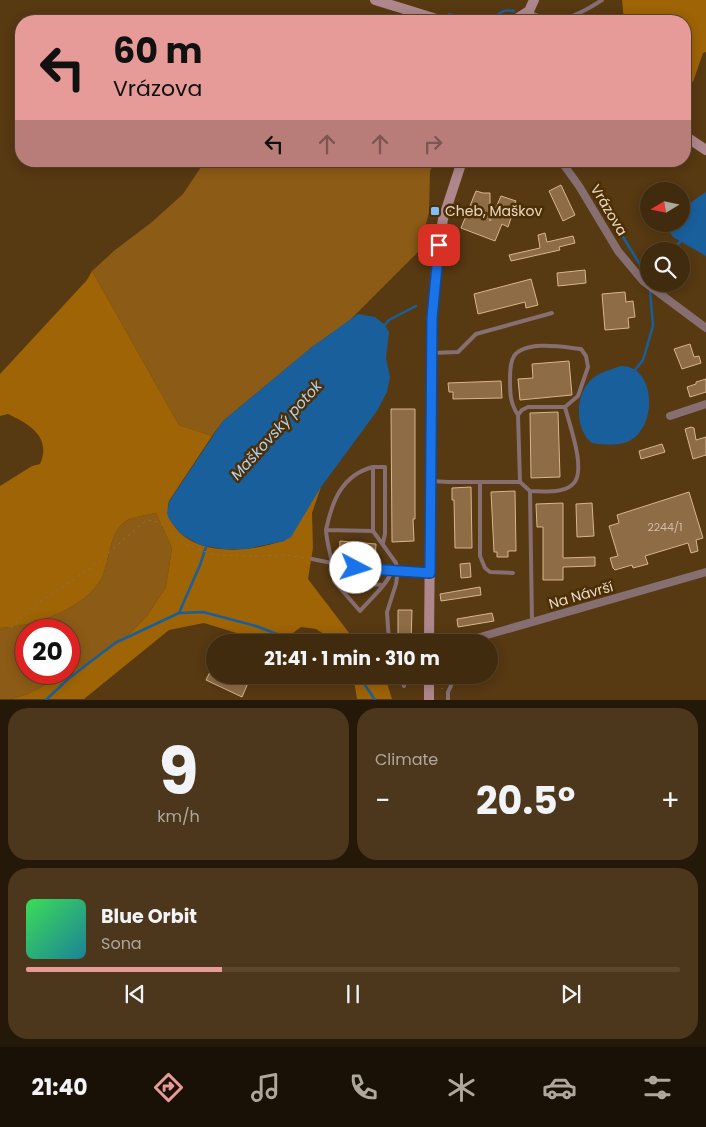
<!DOCTYPE html>
<meta charset="utf-8">
<style>
body{margin:0;font-family:Poppins,sans-serif;background:#4c371c;color:#f1f3f6;height:100vh;display:flex;flex-direction:column;font-size:19px;white-space:nowrap}
*{box-sizing:border-box;margin:0}
p{font-size:16px;color:#aea79e}
.icon{flex:none;width:28px;height:28px;fill:none;stroke:currentColor;stroke-width:2;stroke-linecap:round;stroke-linejoin:round}
.map{position:relative;height:700px;overflow:hidden}
.sheet{display:flex;flex-direction:column;gap:8px;padding:8px;background:#241808;flex:1}
.sheet>*{flex:none}
.guide{position:absolute;left:15px;top:15px;width:676px;height:152px;border-radius:20px;box-shadow:0 2px 12px #0003,0 0 0 1px #5a472e;background:#e69b98;color:#111;overflow:hidden}
.needle{width:32px;rotate:260deg}
.controls{position:absolute;left:640px;top:182px;display:grid;gap:10px}
.controls a{display:grid;place-items:center;width:50px;height:50px;border-radius:50%;background:#412b0e;box-shadow:0 2px 12px #0003,0 0 0 1px #5a472e;font-size:25px}
.speed{position:absolute;left:15px;top:619px;display:flex;gap:10px;font-size:25px;font-weight:700;text-align:center}
.speed>*{display:grid;place-content:center;width:65px;height:65px;border-radius:50%;background:#412b0e;box-shadow:0 2px 12px #0003,0 0 0 1px #5a472e;line-height:1}
.speed .limit{border:8px solid #d22;background:#fff;color:#111}
.pin{position:absolute;display:grid;place-items:center;width:42px;height:42px;color:#fff;margin:-21px;border-radius:10px;box-shadow:0 2px 8px #0006}
.me{position:absolute;width:55px;margin:-28px;rotate:95deg;stroke-linejoin:round;filter:drop-shadow(0 0 4px #0008)}
.turn{display:flex;align-items:center;gap:18px;height:105px;padding:0 15px;font-size:22px}
.turn .icon{width:65px;height:65px;stroke-width:2.5}
.turn b{display:block;font-size:35px;line-height:42px}
.lanes{display:flex;align-items:center;height:48px;padding:0 15px;background:#0003;justify-content:center;gap:25px;direction:ltr}
.lanes .off{opacity:.35}
.big{font-size:38px;font-weight:700;line-height:1.1}
.sheet .widget{flex:1;display:flex;flex-direction:column;justify-content:center;gap:8px;min-width:0;padding:0 18px;border-radius:20px;background:#4c371c}
.sheet .dial{align-items:center;gap:0}
.dial b{font-size:65px;line-height:1}
.song{display:flex;align-items:center;gap:15px}
.cover{width:60px;height:60px;border-radius:8px;background:linear-gradient(135deg,hsl(130 70% 55%),hsl(190 70% 35%))}
.played{height:5px;border-radius:2px;background:linear-gradient(90deg,#e69b98 30%,#5a472e 30%)}
.keys{display:flex;justify-content:space-around;direction:ltr}
.heat{display:flex;justify-content:space-between;align-items:center;font-size:28px;direction:ltr}
.sheet .tiles{flex:1;display:grid;gap:8px;grid-template-columns:1fr 1fr}
.widget:last-child{grid-column:span 2}
.trip{position:absolute;left:206px;top:634px;width:292px;height:50px;border-radius:25px;background:#412b0e;box-shadow:0 2px 12px #0003,0 0 0 1px #5a472e;font-weight:700;line-height:50px;text-align:center}
.tabs{display:flex;height:80px;justify-content:space-around;align-items:center;background:#1a1106;color:#aea79e}
.tabs .icon{width:35px;height:35px}
.tabs .current{color:#e69b98}
.tabs b{font-size:22px;color:#f1f3f6}
.map>svg:first-child{display:block}
.green{fill:#8c5b16;fill-rule:evenodd}
.forest{fill:#9e6406}
.water{fill:#195f9c}
.lines{fill:none;stroke-linecap:round;stroke-linejoin:round}
.stream{stroke:#195f9c;stroke-width:2.5}
.building{fill:#8d6c46;stroke:#d9b58d}
.path{stroke:#8b7151;stroke-width:1;stroke-dasharray:2.5 4;stroke-linecap:butt}
.lane{stroke:#866e71;stroke-width:4}
.street{stroke:#866e71;stroke-width:8}
.secondary{stroke:#ad878c;stroke-width:10}
.route-casing{stroke:#114b97;stroke-width:12}
.route{stroke:#1a73e8;stroke-width:9}
.poi-dot{fill:#80bdfa;stroke:#4c2f05;stroke-width:2}
.labels{text-anchor:middle;dominant-baseline:central;stroke-width:5;stroke-linejoin:round;paint-order:stroke}
.number-label{font-size:11px;fill:#d3bda4}
.street-label{font-size:14px;fill:#ead8c4;stroke:#4c2f05}
.poi-label{font-size:14px;fill:#ead8c4;stroke:#4c2f05;text-anchor:start}
.water-label{font-size:15px;font-style:italic;fill:#b0d1f3;stroke:#4c2f05}
</style>
<div class="map">
<svg width="706" height="700" viewBox="0 0 706 700">
<rect width="100%" height="100%" fill="#573912"/>
<path class="green" d="M205 161H436L430 171 429 212 419 251 349 321 312 347 223 421 212 436 179 425 92 271 115 250 152 222 183 194Z
M156 513 172 548 166 587 147 616 125 638 94 659 28 694 11 699H0V628C32 627 88 608 102 577 110 560 109 532 126 521 132 517 148 515 156 513ZM26 630H69V672H26Z"/>
<path class="forest" d="M622 0H706V52L703 53 693 82 685 79V21H623L624 20Z
M92 271 179 425 212 436 169 501C166 511 169 519 175 527 192 550 227 552 253 548 264 547 274 543 284 541L321 487 312 513 313 548 308 579 356 642H337L316 629 301 627 281 642 259 640 204 623 169 630 84 699H11L28 694 94 659 125 638 147 616 166 587 172 548 156 513C148 515 132 517 126 521 109 532 110 560 102 577 88 608 32 627 0 628V486L32 466 40 464C52 437 29 424 8 414L0 416V374L87 280Z
M353 675H382L386 680 392 699H357Z"/>
<path class="water" d="M706 192V256L673 237 667 228 668 224H681V209Z
M358 314 375 317 384 324 389 332 386 358 390 377 387 392 377 411 321 487 291 537 284 541 246 549H223L200 545 181 534 169 519 167 513 169 502 223 421 312 347Z
M621 366C658 366 657 431 627 442 615 446 604 445 592 443 575 430 575 397 589 382 598 372 610 370 621 366Z"/>
<g class="lines">
<path class="stream" d="M449 14C460 17 482 23 492 18 502 13 501 9 514 11
M623 237 644 271 647 281
M671 251 681 241
M384 326 389 320 416 306
M635 370 643 360 653 326 650 290
M180 613 203 612 256 626 298 642
M355 675 361 679 375 700
M46 700 68 679 115 643 179 613 200 565 207 544"/>
</g>
<path class="building" d="M561 185 575 215 563 221 549 191Z
M476 191 483 193H490V221L501 196 516 201 509 217 511 218 508 227 502 224 495 241 461 228Z
M545 233 547 242 573 236 575 243 559 247 560 250 511 261 509 255 540 248 538 235Z
M585 270 586 283 558 286 557 273Z
M531 279 538 305 526 308 525 302 478 314 474 294Z
M625 292 626 302 633 301 635 317 628 318 629 328 605 330 602 294Z
M690 344 694 357 699 356 701 363 682 369 674 349Z
M569 361 572 395 520 400 518 379 533 378 532 364Z
M706 379V392L690 397 687 387 696 384V382Z
M501 381 502 398 453 399V392H449L448 383Z
M391 409H415V519H413L414 541 392 542Z
M558 412 560 477 531 478 530 413Z
M691 427 694 428 696 440 706 437V455L693 459 685 429Z
M662 444 665 452 641 459 639 451Z
M471 487 472 548H455L454 500H452V488Z
M515 491 516 551H508V557H497V552H494L491 492Z
M689 492 703 538 696 540 698 551 691 553 688 543 645 556 648 564 633 568 632 565 615 570 613 568 610 558 618 556 609 526 619 523 617 515Z
M563 503V558L595 557V566L563 567V580H543V527H537L536 504Z
M592 503 594 536 577 537 576 504Z
M340 541 376 544 375 561 339 558Z
M470 563 471 577 461 578 460 564Z
M480 587 481 595 441 601 440 594Z
M398 610H412L411 642H398Z
M492 613 494 621 458 627 457 619Z
M215 662V675H232L248 683 242 697 206 680Z"/>
<g class="lines">
<path class="path" d="M11 628 35 605 91 568 143 523 148 520 158 522 185 544 214 555 253 556 285 555 306 558
M442 675V689"/>
<path class="lane" d="M530 12C556 28 579 15 602 0
M432 353 458 352 476 334 552 313
M528 407H565C569 424 588 473 572 485 561 494 543 491 530 491L520 482 518 415 522 410Z
M518 415C510 403 510 393 510 379 510 372 510 362 514 356 526 340 563 347 581 349L586 356 588 367 578 396 565 407
M373 467C342 475 332 501 326 530L373 531
M431 481 448 482H520
M480 482V556L485 568 490 572 513 573
M530 491 532 622
M326 530C327 547 334 563 334 581
M383 543 385 534V467H373V531L396 563 398 571 429 573
M312 559 356 568 398 571 396 584 387 612 389 642
M382 585 334 581 360 611C370 599 387 585 392 571
M400 675 404 686
M448 700V692L456 675"/>
<path class="street" d="M561 161 579 186 618 251 643 281 706 328
M670 416 706 404
M463 642 706 572"/>
<path class="secondary" d="M375 0 443 21
M513 21 529 11
M529 21V11L534 0
M685 136 706 150
M429 642 432 318 437 258 443 219 462 161
M429 675V700"/>
</g>
<g class="lines">
<defs>
<path id="route" d="M356 568 430 573 432 318 439 245"/>
</defs>
<use href="#route" class="route-casing"/>
<use href="#route" class="route"/>
</g>
<rect class="poi-dot" x="430" y="206" width="10" height="10" rx="2.5"/>
<g class="labels">
<g class="number-label">
<text x="665" y="527">2244/1</text>
</g>
<g class="street-label">
<text transform="translate(609 210) rotate(59)">Vrázova</text>
<text transform="translate(581 595) rotate(-16)">Na Návrší</text>
</g>
<g class="poi-label">
<text x="445" y="211">Cheb, Maškov</text>
</g>
<g class="water-label">
<text transform="translate(276 430) rotate(-48)">Maškovský potok</text>
</g>
</g>
</svg>
<div class="controls">
<a><svg class="needle" viewBox="-14 -14 28 28"><path d="M0-13l5 13h-10z" fill="#e53935"/><path d="M0 13l5-13h-10z" fill="#aea79e"/></svg></a>
<a><svg class="icon" aria-label="search" viewBox="0 0 24 24"><circle cx="10" cy="10" r="6"/><path d="M15 15l6 6"/></svg></a>
</div>
<div class="speed"><div class="limit">20</div></div>
<div class="pin" style="left:439px;top:245px;background:#d93025"><svg class="icon" aria-label="arrive" viewBox="0 0 24 24"><path d="M6 21V4h12l-3 4 3 4H6"/></svg></div>
<svg class="me" style="left:356px;top:568px" viewBox="-20 -20 40 40"><circle r="19" fill="#fff"/><path d="M0-13L10 11 0 6-10 11z" fill="#1a73e8"/></svg>
<div class="trip">21:41 · 1 min · 310 m</div>
<div class="guide">
<div class="turn"><svg class="icon" aria-label="left" viewBox="0 0 24 24"><path d="M17 20v-9H6M10 6l-5 5 5 5"/></svg><div><b>60 m</b>Vrázova</div></div>
<div class="lanes"><svg class="icon" aria-label="left" viewBox="0 0 24 24"><path d="M17 20v-9H6M10 6l-5 5 5 5"/></svg><svg class="icon off" aria-label="ahead" viewBox="0 0 24 24"><path d="M12 20V5M6 11l6-6 6 6"/></svg><svg class="icon off" aria-label="ahead" viewBox="0 0 24 24"><path d="M12 20V5M6 11l6-6 6 6"/></svg><svg class="icon off" aria-label="right" viewBox="0 0 24 24"><path d="M7 20v-9h11M14 6l5 5-5 5"/></svg></div>
</div>
</div>
<section class="sheet">
<div class="tiles">
<div class="widget dial"><b>9</b><p>km/h</p></div>
<div class="widget"><p>Climate</p>
<div class="heat"><a>−</a><b class="big">20.5°</b><a>+</a></div>
</div>
<div class="widget">
<div class="song"><i class="cover"></i><div><b>Blue Orbit</b><p>Sona</p></div></div>
<div class="played"></div>
<div class="keys"><svg class="icon" aria-label="previous" viewBox="0 0 24 24"><path d="M18 5L8 12l10 7zM5 5v14"/></svg><svg class="icon" aria-label="pause" viewBox="0 0 24 24"><path d="M8 5v14M16 5v14"/></svg><svg class="icon" aria-label="next" viewBox="0 0 24 24"><path d="M6 5l10 7-10 7zM19 5v14"/></svg></div>
</div>
</div>
</section>
<nav class="tabs">
<b>21:40</b>
<svg class="icon current" aria-label="directions" viewBox="0 0 24 24"><path d="M12 3l9 9-9 9-9-9zM9 14v-3h6M13 9l2 2-2 2"/></svg>
<svg class="icon" aria-label="music" viewBox="0 0 24 24"><path d="M9 18V5l10-2v13"/><circle cx="6" cy="18" r="3"/><circle cx="16" cy="16" r="3"/></svg>
<svg class="icon" aria-label="phone" viewBox="0 0 24 24"><path d="M5 4h4l2 5-3 2q2 4 5 5l2-3 5 2v4C11 20 4 13 5 4z"/></svg>
<svg class="icon" aria-label="climate" viewBox="0 0 24 24"><path d="M12 3v18M4 7l16 10M4 17L20 7"/></svg>
<svg class="icon" aria-label="car" viewBox="0 0 24 24"><path d="M5 17H2v-5l4-1 3-4h7l3 4 3 1v5h-3M9 17h6M6 11h13"/><circle cx="7" cy="17" r="2"/><circle cx="17" cy="17" r="2"/></svg>
<svg class="icon" aria-label="filters" viewBox="0 0 24 24"><path d="M4 7h16M4 17h16"/><circle cx="9" cy="7" r="2"/><circle cx="15" cy="17" r="2"/></svg>
</nav>
